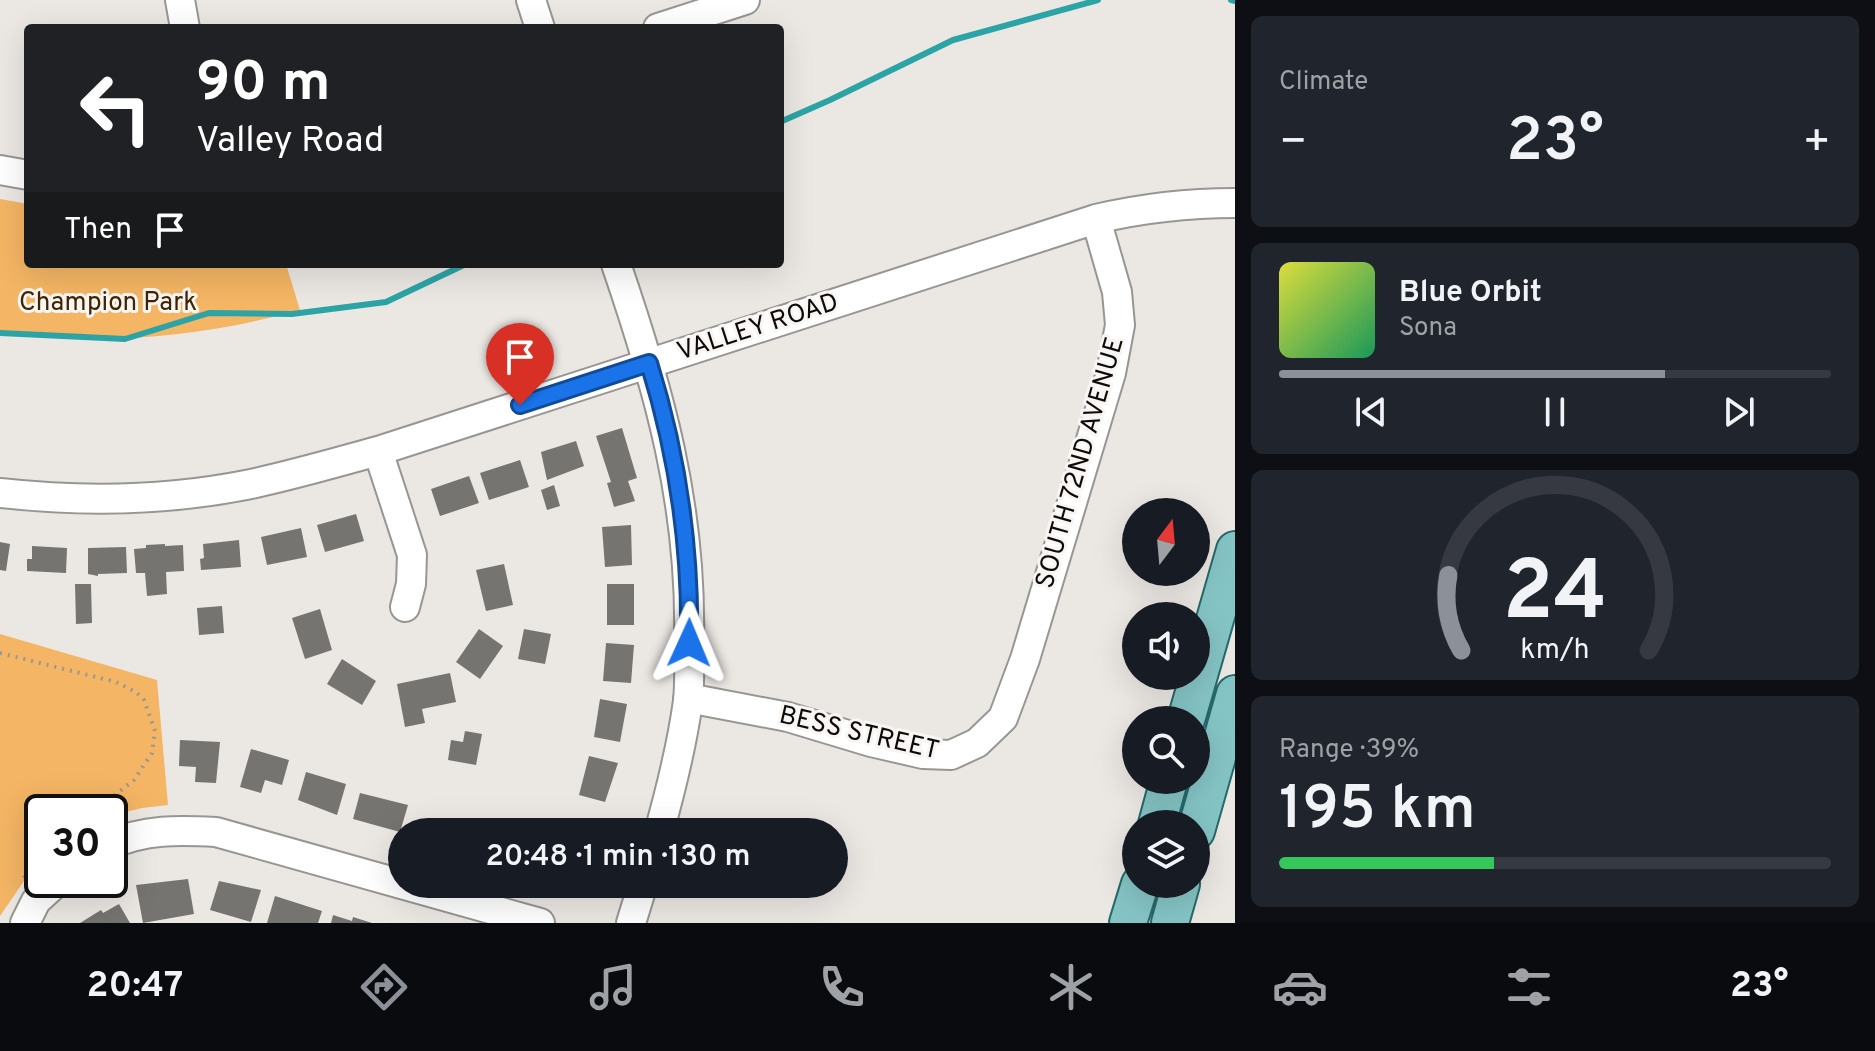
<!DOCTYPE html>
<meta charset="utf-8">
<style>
body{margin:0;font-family:Overpass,sans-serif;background:#20242c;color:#f1f3f6;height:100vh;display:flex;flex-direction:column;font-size:30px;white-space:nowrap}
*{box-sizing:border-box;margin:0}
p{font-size:26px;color:#9ea1a6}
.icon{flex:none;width:44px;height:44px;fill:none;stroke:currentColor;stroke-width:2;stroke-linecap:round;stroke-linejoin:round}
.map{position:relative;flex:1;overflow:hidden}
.details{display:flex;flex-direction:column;gap:16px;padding:16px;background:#0d0f14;width:640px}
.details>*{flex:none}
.banner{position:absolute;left:24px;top:24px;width:760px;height:244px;border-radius:8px;box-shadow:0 8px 32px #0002;background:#202124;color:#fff;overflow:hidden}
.needle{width:52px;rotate:16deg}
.fabs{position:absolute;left:1122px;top:498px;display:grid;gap:16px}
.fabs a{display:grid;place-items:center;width:88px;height:88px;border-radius:50%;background:#171b24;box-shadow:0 8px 32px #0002;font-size:40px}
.speed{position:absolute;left:24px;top:794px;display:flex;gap:16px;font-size:40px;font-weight:700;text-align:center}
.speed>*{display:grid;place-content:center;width:104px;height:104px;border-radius:50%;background:#171b24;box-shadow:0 8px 32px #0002;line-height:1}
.speed .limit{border:4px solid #111;border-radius:12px;background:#fff;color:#111}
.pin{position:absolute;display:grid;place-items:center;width:68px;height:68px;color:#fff;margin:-82px -34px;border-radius:50% 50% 50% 0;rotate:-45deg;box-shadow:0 0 8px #0007}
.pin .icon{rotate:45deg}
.me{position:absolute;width:88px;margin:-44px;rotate:1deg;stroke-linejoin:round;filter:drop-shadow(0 0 6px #0008)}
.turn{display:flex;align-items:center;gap:28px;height:168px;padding:0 40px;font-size:36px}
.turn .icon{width:104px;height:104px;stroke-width:2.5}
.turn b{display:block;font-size:56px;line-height:68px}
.then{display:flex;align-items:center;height:76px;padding:0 40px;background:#0003;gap:16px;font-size:30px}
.big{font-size:60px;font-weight:600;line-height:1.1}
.details .card{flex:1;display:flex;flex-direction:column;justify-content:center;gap:12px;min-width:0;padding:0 28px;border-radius:12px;background:#20242c}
.details .dial{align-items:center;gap:0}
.dial svg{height:208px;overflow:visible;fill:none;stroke:#363941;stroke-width:7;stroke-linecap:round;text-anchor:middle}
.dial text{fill:#f1f3f6;stroke:none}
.song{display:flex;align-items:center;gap:24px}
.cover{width:96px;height:96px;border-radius:12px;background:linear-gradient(135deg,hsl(60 70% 55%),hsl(150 70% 35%))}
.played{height:8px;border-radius:4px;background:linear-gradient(90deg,#8c9099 70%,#363941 70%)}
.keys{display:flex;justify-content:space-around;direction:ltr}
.heat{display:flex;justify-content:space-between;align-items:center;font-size:44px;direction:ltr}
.charge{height:12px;border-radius:6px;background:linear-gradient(90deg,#34c759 39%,#363941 0)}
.trip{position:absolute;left:388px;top:818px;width:460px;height:80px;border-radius:40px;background:#171b24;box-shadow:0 8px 32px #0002;font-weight:600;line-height:80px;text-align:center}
.menu{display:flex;height:128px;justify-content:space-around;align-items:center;background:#090b0e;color:#9ea1a6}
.menu .icon{width:56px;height:56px}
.menu .on{color:#8c9099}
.menu b{font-size:36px;color:#f1f3f6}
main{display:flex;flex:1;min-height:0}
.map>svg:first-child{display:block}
.green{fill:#f4b564}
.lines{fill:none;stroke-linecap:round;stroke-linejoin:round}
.stream{stroke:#2ca4a6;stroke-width:6}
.building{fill:#767471}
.minor-casing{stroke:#989693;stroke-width:32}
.major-casing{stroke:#26696a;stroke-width:40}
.path{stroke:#999794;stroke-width:4;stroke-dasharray:2 6;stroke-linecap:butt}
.minor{stroke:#fff;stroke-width:28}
.major{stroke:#85c4c5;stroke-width:36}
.route-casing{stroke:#114b97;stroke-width:20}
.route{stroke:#1a73e8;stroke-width:14}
.labels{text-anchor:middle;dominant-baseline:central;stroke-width:6;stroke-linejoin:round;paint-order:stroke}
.park-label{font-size:26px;fill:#3f2601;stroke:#f8f5f2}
.street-label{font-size:26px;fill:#0c0b0a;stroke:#f8f5f2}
</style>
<main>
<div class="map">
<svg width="1235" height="923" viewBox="0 0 1235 923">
<rect width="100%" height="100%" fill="#ebe8e4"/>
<path class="green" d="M0 199 28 204V264H286L300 310C198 338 105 345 0 333Z
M0 634 157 680 168 805 142 808 110 816V812H42V861L24 881 0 916Z"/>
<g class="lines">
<path class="stream" d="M1231 0 1235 1
M780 122 830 100 953 40 1098 0
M0 333 125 339 209 313 292 314 386 302 466 264"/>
</g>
<path class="building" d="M622 428 637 478 628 481 635 501 614 507 607 483 611 482 596 436Z
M576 441 584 466 547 480 541 452Z
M520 460 529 487 489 500 480 473Z
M469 476 479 503 440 516 431 489Z
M554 485 560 506 547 510 541 490Z
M356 514 364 541 325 552 317 525Z
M631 525 632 565 605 567 602 527Z
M301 528 307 557 267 565 261 537Z
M239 540 241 567 201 570 200 559 204 558 203 544Z
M0 542 10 544 6 571 0 570Z
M165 544V546L183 545 184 571 166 572 167 594 147 596 145 573H136L134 549 146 548V545Z
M32 546 67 548 66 573 27 571V559H32Z
M126 547 127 573 98 574V576L88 574V548Z
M504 564 513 605 486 611 476 570Z
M75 584H91L92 623 76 624Z
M607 584H634V625H607Z
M222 606 224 633 199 635 197 608Z
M320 609 332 650 305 659 292 618Z
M479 629 503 646 480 679 456 662Z
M524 629 551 634 545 664 518 659Z
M606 643 634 645 631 683 603 681Z
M342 659 376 681 362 705 327 684Z
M450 673 456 702 422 709 425 723 405 727 397 684Z
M600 699 627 704 620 742 594 737Z
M465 731 482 734 476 765 448 760 451 740 463 742Z
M180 740 220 742 216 783 195 782 196 767 179 766Z
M251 749 289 760 282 785 265 780 261 793 240 787Z
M589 756 618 763 605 802 579 795Z
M306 772 346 784 337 815 298 800Z
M360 793 408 805 400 832 353 819Z
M188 879 194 914 143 923 136 885Z
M219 881 261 890 251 922 210 910Z
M275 896 322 911 318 923H267Z
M119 904 130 923H80L101 910 103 913Z
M333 915 352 921 353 917 372 923H331Z"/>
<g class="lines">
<defs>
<path id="minor" d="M180 0 185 28
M531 0 540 28
M658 28 745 0
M0 170 28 175
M616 264C659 389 692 506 689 640 689 660 690 681 688 701 682 745 671 789 659 832
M378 451 412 555 411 584 405 607
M0 493C82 502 165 501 246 485 290 476 334 463 378 451L1096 219C1143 208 1187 203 1235 203
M688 698 788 717 871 742 923 754 951 755 977 743 1003 718 1025 659 1111 373 1120 325 1117 292 1096 219
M110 845C144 829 179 830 216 832L540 923
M25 923 36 901 59 880
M631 923 643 884"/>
<path id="major" d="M1186 720 1235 550
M1157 824 1169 780
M1196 831 1235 694
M1128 923 1140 884
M1170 923 1181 884"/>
</defs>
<use href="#minor" class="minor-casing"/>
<use href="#major" class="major-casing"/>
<path class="path" d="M0 653 116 682 136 692 144 700 155 731 152 753 134 780 93 812
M24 878 32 861 42 850"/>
<use href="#minor" class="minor"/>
<use href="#major" class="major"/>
</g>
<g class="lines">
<defs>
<path id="route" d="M520 405 649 363C677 453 691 549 689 643"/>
</defs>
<use href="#route" class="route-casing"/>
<use href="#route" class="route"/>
</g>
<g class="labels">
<g class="park-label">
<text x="108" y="303">Champion Park</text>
</g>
<g class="street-label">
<text transform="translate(758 328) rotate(-18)">VALLEY ROAD</text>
<text transform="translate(1081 463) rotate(-74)">SOUTH 72ND AVENUE</text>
<text transform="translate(859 734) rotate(13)">BESS STREET</text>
</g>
</g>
</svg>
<div class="fabs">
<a><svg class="needle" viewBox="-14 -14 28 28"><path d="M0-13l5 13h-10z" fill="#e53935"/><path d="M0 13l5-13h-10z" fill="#9ea1a6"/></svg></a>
<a><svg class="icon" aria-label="sound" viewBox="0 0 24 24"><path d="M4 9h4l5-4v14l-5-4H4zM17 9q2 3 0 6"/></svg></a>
<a><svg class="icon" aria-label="search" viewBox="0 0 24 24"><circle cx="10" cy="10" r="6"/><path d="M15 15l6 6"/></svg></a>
<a><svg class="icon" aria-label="layers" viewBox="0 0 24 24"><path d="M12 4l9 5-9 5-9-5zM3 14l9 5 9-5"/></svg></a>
</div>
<div class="speed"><div class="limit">30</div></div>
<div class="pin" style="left:520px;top:405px;background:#d93025"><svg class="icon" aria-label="arrive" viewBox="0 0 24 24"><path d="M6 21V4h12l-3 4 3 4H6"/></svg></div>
<svg class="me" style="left:689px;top:643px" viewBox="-20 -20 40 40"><path d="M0-17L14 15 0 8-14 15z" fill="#1a73e8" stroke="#fff" stroke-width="4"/></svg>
<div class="trip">20:48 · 1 min · 130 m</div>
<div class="banner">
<div class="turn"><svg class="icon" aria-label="left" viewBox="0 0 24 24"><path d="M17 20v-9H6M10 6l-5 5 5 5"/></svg><div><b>90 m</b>Valley Road</div></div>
<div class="then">Then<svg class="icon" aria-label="arrive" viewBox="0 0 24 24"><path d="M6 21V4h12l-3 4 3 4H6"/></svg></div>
</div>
</div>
<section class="details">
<div class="card"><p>Climate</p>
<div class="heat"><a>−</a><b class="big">23°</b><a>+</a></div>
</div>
<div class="card">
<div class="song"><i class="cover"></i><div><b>Blue Orbit</b><p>Sona</p></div></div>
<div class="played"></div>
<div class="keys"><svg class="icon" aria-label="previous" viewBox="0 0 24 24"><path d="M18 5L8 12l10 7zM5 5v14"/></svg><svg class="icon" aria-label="pause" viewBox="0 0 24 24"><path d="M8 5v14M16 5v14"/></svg><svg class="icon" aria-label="next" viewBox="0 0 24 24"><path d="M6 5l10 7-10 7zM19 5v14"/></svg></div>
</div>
<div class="card dial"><svg viewBox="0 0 100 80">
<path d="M14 69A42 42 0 1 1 86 69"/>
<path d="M14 69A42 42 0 0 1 9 40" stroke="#8c9099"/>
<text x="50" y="56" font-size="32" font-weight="700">24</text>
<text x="50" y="72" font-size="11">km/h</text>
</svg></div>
<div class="card"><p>Range · 39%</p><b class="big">195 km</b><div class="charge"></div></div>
</section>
</main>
<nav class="menu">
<b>20:47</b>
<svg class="icon on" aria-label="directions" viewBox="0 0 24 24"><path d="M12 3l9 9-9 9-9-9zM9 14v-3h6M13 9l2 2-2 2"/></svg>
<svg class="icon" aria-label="music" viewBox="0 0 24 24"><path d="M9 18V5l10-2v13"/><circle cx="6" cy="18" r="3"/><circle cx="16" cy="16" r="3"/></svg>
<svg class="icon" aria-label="phone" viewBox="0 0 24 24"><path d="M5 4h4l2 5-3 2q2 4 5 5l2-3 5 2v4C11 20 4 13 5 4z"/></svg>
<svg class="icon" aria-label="climate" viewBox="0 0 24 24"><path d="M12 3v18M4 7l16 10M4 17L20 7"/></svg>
<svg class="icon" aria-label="car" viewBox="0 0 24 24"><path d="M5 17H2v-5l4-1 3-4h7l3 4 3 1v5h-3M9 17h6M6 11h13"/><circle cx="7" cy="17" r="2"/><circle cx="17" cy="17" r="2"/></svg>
<svg class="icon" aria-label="filters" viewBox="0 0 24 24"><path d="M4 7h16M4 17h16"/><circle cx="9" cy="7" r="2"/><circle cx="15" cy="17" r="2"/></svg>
<b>23°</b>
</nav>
